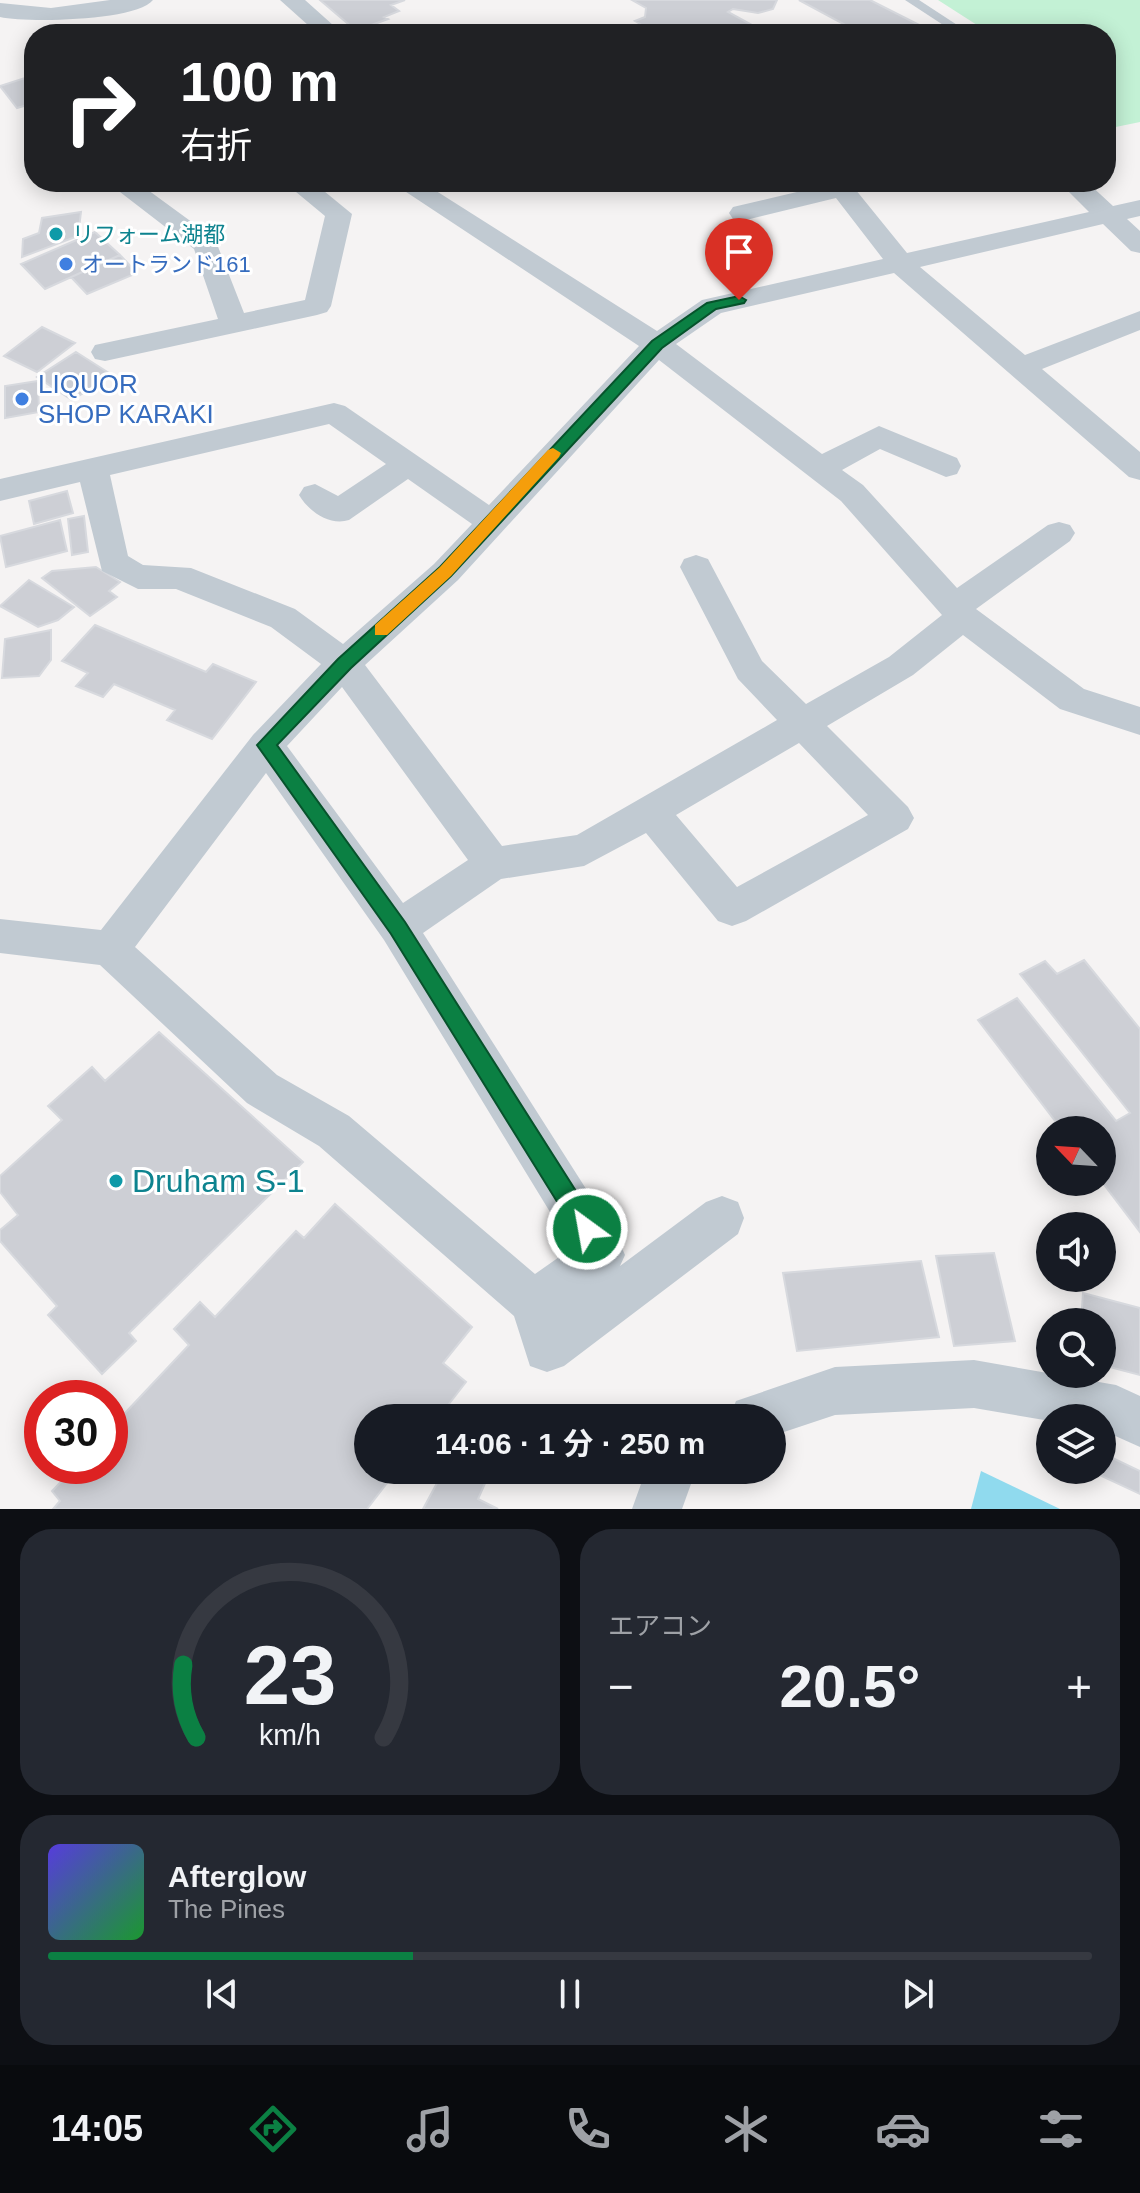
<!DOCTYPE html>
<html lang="ja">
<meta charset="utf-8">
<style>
body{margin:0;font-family:Arial,"Noto Sans JP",sans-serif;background:#242831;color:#f1f3f6;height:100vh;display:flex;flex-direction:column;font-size:30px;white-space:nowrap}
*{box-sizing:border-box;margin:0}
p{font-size:26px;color:#9ea1a6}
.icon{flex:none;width:44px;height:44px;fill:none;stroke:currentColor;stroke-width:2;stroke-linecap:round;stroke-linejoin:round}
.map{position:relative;height:1509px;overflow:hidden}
.drawer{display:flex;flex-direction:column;gap:20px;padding:20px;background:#0d0f14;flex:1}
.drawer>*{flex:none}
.banner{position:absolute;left:24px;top:24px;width:1092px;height:168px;border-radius:32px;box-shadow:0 4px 20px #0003;background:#202124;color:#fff;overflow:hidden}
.needle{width:52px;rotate:295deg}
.controls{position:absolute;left:1036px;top:1116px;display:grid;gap:16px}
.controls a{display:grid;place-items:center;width:80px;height:80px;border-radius:50%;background:#171b24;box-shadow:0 4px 20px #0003;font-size:40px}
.speed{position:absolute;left:24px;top:1380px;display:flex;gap:16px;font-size:40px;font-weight:700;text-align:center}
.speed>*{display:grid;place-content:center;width:104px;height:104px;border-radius:50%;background:#171b24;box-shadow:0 4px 20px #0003;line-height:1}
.speed .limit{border:12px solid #d22;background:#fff;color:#111}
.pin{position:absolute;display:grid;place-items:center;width:68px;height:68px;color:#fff;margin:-82px -34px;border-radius:50% 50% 50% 0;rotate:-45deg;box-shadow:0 0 8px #0007}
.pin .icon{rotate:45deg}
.me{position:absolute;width:88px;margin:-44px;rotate:328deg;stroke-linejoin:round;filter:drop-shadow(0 0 6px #0008)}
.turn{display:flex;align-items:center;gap:28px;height:168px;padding:0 24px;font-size:36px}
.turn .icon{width:104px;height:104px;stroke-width:2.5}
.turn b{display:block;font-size:56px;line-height:68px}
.big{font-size:60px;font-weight:700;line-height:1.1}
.drawer .card{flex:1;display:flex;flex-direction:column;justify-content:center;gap:12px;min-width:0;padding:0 28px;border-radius:32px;background:#242831}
.drawer .dial{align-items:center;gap:0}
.dial svg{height:208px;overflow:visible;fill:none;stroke:#363941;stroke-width:7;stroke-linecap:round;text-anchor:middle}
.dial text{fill:#f1f3f6;stroke:none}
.song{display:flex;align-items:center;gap:24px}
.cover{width:96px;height:96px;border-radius:12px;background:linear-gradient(135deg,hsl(250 70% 55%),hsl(130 70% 35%))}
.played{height:8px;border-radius:4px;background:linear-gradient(90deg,#0b8043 35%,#363941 35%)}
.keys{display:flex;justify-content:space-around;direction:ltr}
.heat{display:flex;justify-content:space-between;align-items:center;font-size:44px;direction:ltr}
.drawer .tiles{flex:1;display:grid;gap:20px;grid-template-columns:1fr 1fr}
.card:last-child{grid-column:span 2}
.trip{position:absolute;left:354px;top:1404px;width:432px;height:80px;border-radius:40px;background:#171b24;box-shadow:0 4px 20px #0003;font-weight:700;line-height:80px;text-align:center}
.tabs{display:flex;height:128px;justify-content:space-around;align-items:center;background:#090b0e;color:#9ea1a6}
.tabs .icon{width:56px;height:56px}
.tabs .selected{color:#0b8043}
.tabs b{font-size:36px;color:#f1f3f6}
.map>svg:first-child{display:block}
.green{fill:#c3f1d5}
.water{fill:#90daee}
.building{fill:#cdcfd5;stroke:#d7d9de;stroke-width:2}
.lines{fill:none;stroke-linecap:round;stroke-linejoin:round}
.lane{fill:#c1cad2;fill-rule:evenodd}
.street{fill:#c1cad2;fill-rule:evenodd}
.route{fill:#0b8043;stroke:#07532c;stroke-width:2}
.slow{fill:#f59e0b}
.culture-dot{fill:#0f9aa8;stroke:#fff;stroke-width:3}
.shop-dot{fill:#3f7fe0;stroke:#fff;stroke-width:3}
.labels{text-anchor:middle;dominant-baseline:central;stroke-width:6;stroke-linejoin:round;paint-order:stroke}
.far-culture-label{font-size:22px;fill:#0d838f;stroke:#fff;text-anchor:start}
.far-shop-label{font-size:22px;fill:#366cbe;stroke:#fff;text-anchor:start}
.shop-label{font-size:26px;fill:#366cbe;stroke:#fff;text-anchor:start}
.near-culture-label{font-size:32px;fill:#0d838f;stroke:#fff;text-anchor:start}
</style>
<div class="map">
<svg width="1140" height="1509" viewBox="0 0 1140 1509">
<rect width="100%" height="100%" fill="#f5f3f3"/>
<path class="green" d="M938 0H1140V122L1106 129V34H991Z"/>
<path class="water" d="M981 1471 1060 1509H971Z"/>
<path class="building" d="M320 0H405L391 5 399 11 384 17 388 19 363 28 360 25 353 28Z
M632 0H777L773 9 758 13 733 9 728 12 754 26 733 34 726 30 719 34H657L635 21 645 17 646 8Z
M799 0H870L937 34H862Z
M34 75V103L17 108 0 86Z
M81 212 78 236 22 257 23 239 39 233 42 218Z
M95 232 120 255 45 289 21 264Z
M120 255 137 273 87 294 71 277Z
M42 327 75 343 37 372 4 356Z
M76 352 112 375 72 400 37 377Z
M38 381 39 412 5 418V386Z
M67 491 73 513 34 524 29 501Z
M84 516 88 552 72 555 68 519Z
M60 520 67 551 6 567 0 536Z
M96 567 120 582 109 591 117 597 90 616 42 578 52 571Z
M29 580 74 607 58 620 38 627 0 606Z
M95 625 206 672 213 664 256 682 212 739 167 720 175 710 114 684 103 697 76 686 88 673 62 661Z
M51 630V660L39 676 2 678 5 639Z
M1084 960 1140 1029V1232L1102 1182V1130H1062L978 1020 1017 998 1116 1121 1130 1113 1020 974 1045 961 1057 974Z
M159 1032 303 1162 129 1333 136 1341 102 1374 48 1315 57 1306 0 1241V1230L18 1215 0 1192V1176L62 1120 48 1106 92 1067 105 1081Z
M335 1204 472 1327 443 1363 466 1382 438 1418H368V1470H397L367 1509H53L60 1501 52 1491 76 1466H110V1429L189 1345 174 1329 200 1302 215 1317 296 1231 304 1238Z
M994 1253 1015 1341 954 1346 936 1256Z
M921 1261 939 1337 797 1351 783 1273Z
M1083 1293 1140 1308V1375L1102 1365V1322H1081Z
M1102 1453 1140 1471V1494L1089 1470H1102Z
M444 1470H491L478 1499 498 1509H423Z"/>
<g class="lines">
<path class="lane" d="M905 0H919L971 34H957Z"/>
<path class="street" d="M110 0H153C137 21 27 23 0 17V3L51 8Z
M280 0H305L343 34H318Z
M107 182H137L215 239 244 313 305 300 325 216 284 182H313L352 214 331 306 327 312 317 315 105 361 95 359 91 352 95 345 218 319 194 249Z
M391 182H422L657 331 702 300 883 259 836 198 742 221 733 219 729 213 733 207 839 182 851 184 907 253 1089 212 1059 182H1087L1113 206 1140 200V216L1127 219 1140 231V253L1131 251 1103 224 920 267 1025 355 1140 311V330L1042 369 1140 452V480L1129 477 894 273 721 313 676 344 822 454 879 426 957 458 961 466 957 474 946 477 880 449 842 470 863 485 957 588 1048 525 1059 522 1070 525 1075 533 1070 541 976 609 1084 689 1140 707V735L1060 709 963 635 913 675 827 726 908 807 914 818 908 829 746 921 732 926 718 921 646 833 584 866 501 879 423 933 618 1239 625 1255 620 1266 706 1202 722 1196 738 1202 744 1218 738 1234 564 1366 547 1372 530 1366 514 1316 319 1146 247 1103 100 965 0 953V919L101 930 253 735 321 664 271 627 176 589H138L102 571 80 482 0 501V479L334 403 345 406 489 505 639 346ZM659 360 841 501 942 615 889 657 806 704 762 661 708 559 696 555 684 559 680 567 738 679 777 720 577 835 502 846 365 665 458 580ZM329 424 386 464 338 496 315 484 304 487 299 495C309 512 330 526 349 520L408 479 472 524 434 564 343 644 295 609 191 568 143 565 128 556 110 475ZM342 687 468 860 403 903 287 746ZM799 743 868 815 737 887 676 815ZM266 773 384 940 572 1248 535 1274 349 1116 277 1075 135 947Z
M974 1360 1116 1385 1140 1396V1447L1102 1430V1418H1050V1421L974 1408 835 1415 772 1436V1418H729L736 1401 835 1367Z
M646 1470H696L682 1509H632Z"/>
</g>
<path class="route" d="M739 296 746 300 744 303 716 309 662 348 451 576 351 668 277 745 405 922 595 1221 598 1229 595 1237 587 1241 579 1237 391 934 257 745 338 659 440 567 652 341 707 303Z"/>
<path class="slow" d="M553 448 561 453 559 457 451 576 387 635H375V625L440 567 548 450Z"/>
<g class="culture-dot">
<circle cx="56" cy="234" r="8"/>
<circle cx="116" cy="1181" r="8"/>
</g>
<g class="shop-dot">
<circle cx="66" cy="264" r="8"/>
<circle cx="22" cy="399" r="8"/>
</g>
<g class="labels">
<g class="far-culture-label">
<text x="72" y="234">リフォーム湖都</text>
</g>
<g class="far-shop-label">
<text x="82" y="264">オートランド161</text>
</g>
<g class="shop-label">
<text x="38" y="384">LIQUOR<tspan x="38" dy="30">SHOP KARAKI</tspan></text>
</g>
<g class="near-culture-label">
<text x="132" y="1181">Druham S-1</text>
</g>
</g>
</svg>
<div class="controls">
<a><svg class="needle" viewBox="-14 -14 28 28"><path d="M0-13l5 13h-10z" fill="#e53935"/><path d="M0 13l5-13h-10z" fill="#9ea1a6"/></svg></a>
<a><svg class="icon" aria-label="sound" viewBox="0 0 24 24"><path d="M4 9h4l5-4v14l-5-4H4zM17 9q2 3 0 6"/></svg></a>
<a><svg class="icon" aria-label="search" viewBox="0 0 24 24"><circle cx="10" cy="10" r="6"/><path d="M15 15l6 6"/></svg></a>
<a><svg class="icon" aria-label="layers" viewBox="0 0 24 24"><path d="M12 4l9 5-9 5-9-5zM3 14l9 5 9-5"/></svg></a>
</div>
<div class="speed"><div class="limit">30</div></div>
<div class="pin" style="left:739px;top:300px;background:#d93025"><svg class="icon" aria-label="arrive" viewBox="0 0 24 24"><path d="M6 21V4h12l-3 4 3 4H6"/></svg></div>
<svg class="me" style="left:587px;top:1229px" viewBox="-20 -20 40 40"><circle r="17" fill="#0b8043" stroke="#fff" stroke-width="3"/><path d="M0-11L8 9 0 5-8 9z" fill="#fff"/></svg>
<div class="trip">14:06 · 1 分 · 250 m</div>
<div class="banner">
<div class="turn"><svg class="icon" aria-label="right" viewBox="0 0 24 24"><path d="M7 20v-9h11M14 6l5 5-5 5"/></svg><div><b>100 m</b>右折</div></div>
</div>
</div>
<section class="drawer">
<div class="tiles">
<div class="card dial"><svg viewBox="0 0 100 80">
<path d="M14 69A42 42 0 1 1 86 69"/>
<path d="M14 69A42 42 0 0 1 9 41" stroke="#0b8043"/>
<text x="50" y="56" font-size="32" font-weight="700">23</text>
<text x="50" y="72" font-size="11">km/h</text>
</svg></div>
<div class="card"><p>エアコン</p>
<div class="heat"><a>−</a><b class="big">20.5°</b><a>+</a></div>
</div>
<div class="card">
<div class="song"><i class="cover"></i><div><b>Afterglow</b><p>The Pines</p></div></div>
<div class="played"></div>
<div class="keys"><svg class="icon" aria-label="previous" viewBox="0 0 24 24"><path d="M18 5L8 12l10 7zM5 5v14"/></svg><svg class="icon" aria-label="pause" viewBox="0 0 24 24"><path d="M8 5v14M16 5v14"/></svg><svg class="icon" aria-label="next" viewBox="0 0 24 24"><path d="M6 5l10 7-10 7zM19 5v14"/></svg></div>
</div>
</div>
</section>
<nav class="tabs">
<b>14:05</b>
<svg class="icon selected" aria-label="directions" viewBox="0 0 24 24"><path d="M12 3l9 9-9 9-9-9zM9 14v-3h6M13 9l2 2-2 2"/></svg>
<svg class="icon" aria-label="music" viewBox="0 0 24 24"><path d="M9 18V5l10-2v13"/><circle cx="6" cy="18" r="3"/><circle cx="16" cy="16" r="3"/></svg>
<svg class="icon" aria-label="phone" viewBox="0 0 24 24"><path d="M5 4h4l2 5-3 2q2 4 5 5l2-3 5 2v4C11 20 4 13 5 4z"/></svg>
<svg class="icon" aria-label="climate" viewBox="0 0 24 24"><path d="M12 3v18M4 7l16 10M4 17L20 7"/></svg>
<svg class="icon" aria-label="car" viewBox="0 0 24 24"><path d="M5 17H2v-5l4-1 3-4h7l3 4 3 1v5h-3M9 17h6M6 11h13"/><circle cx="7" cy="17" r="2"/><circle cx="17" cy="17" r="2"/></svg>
<svg class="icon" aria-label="filters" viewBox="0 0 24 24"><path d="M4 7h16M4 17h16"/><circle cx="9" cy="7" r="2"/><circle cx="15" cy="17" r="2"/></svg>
</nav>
